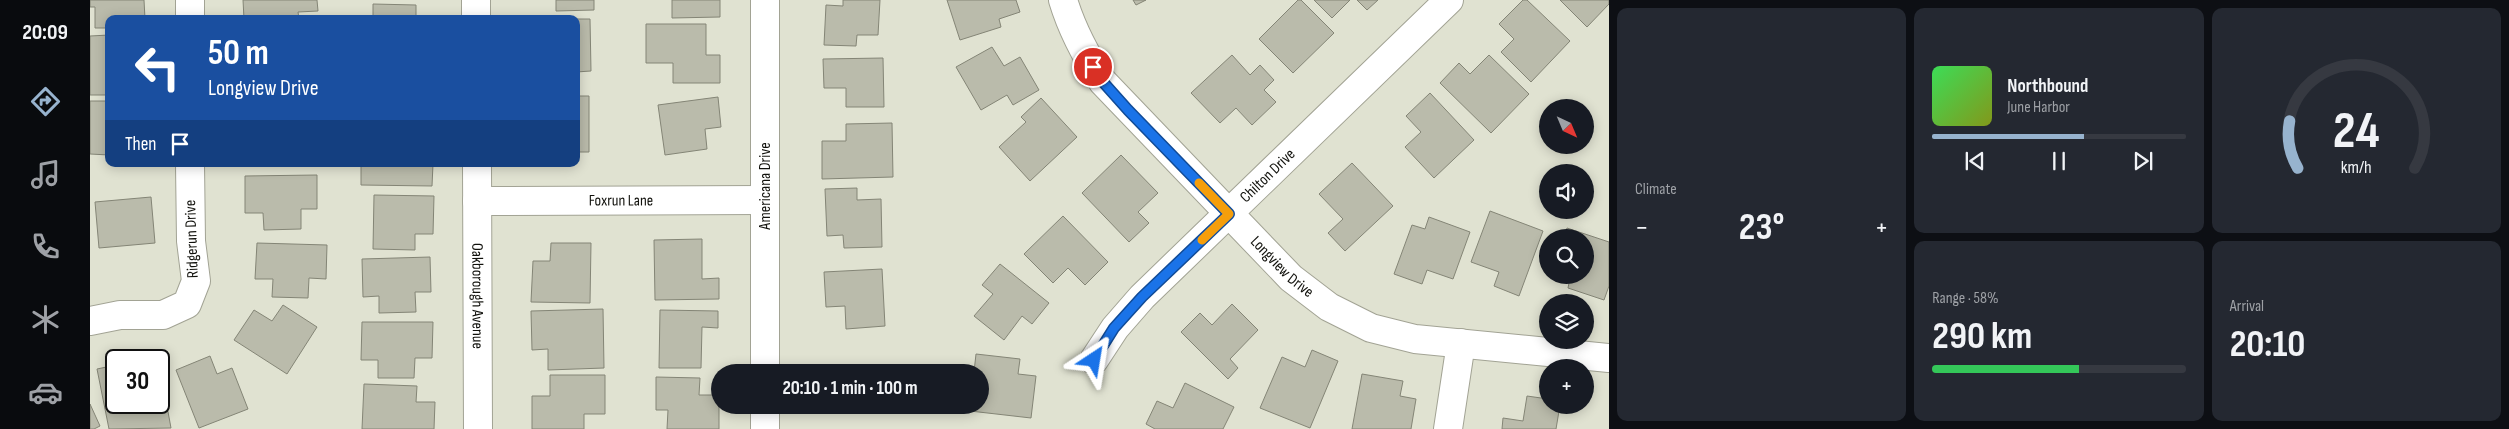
<!DOCTYPE html>
<meta charset="utf-8">
<style>
body{margin:0;font-family:"Sofia Sans Condensed",sans-serif;background:#242831;color:#f1f3f6;height:100vh;display:flex;flex-direction:column;font-size:19px;white-space:nowrap}
*{box-sizing:border-box;margin:0}
p{font-size:16px;color:#9ea1a6}
.icon{flex:none;width:28px;height:28px;fill:none;stroke:currentColor;stroke-width:2;stroke-linecap:round;stroke-linejoin:round}
.map{position:relative;flex:1;overflow:hidden}
.drawer{display:flex;flex-direction:column;gap:8px;padding:8px;background:#0d0f14;width:900px}
.drawer>*{flex:none}
.guide{position:absolute;left:15px;top:15px;width:475px;height:152px;border-radius:10px;box-shadow:0 2px 12px #0003;background:#1a4fa0;color:#fff;overflow:hidden}
.needle{width:32px;rotate:136deg}
.controls{position:absolute;left:1449px;top:99px;display:grid;gap:10px}
.controls a{display:grid;place-items:center;width:55px;height:55px;border-radius:50%;background:#171b24;box-shadow:0 2px 12px #0003;font-size:25px}
.speed{position:absolute;left:15px;top:349px;display:flex;gap:10px;font-size:25px;font-weight:700;text-align:center}
.speed>*{display:grid;place-content:center;width:65px;height:65px;border-radius:50%;background:#171b24;box-shadow:0 2px 12px #0003;line-height:1}
.speed .limit{border:2px solid #111;border-radius:8px;background:#fff;color:#111}
.pin{position:absolute;display:grid;place-items:center;width:42px;height:42px;color:#fff;margin:-21px;border:2px solid #fff;border-radius:50%;box-shadow:0 1px 5px #0007}
.me{position:absolute;width:55px;margin:-28px;rotate:33deg;stroke-linejoin:round;filter:drop-shadow(0 0 4px #0008)}
.turn{display:flex;align-items:center;gap:18px;height:105px;padding:0 20px;font-size:22px}
.turn .icon{width:65px;height:65px;stroke-width:2.5}
.turn b{display:block;font-size:35px;line-height:42px}
.then{display:flex;align-items:center;height:48px;padding:0 20px;background:#0003;gap:10px;font-size:19px}
.big{font-size:38px;font-weight:700;line-height:1.1}
.drawer .widget{flex:1;display:flex;flex-direction:column;justify-content:center;gap:8px;min-width:0;padding:0 18px;border-radius:10px;background:#242831}
.drawer .dial{align-items:center;gap:0}
.dial svg{height:130px;overflow:visible;fill:none;stroke:#363941;stroke-width:7;stroke-linecap:round;text-anchor:middle}
.dial text{fill:#f1f3f6;stroke:none}
.song{display:flex;align-items:center;gap:15px}
.cover{width:60px;height:60px;border-radius:8px;background:linear-gradient(135deg,hsl(130 70% 55%),hsl(70 70% 35%))}
.played{height:5px;border-radius:2px;background:linear-gradient(90deg,#97b3ce 60%,#363941 60%)}
.keys{display:flex;justify-content:space-around;direction:ltr}
.heat{display:flex;justify-content:space-between;align-items:center;font-size:28px;direction:ltr}
.charge{height:8px;border-radius:4px;background:linear-gradient(90deg,#34c759 58%,#363941 0)}
.drawer .tiles{flex:1;display:grid;gap:8px;grid-template-columns:repeat(3,1fr)}
.widget:first-child{grid-row:span 2}
.trip{position:absolute;left:621px;top:364px;width:278px;height:50px;border-radius:25px;background:#171b24;box-shadow:0 2px 12px #0003;font-weight:700;line-height:50px;text-align:center}
main{display:flex;flex:1;min-height:0}
.tab-bar{display:flex;flex-direction:column;width:90px;justify-content:space-around;align-items:center;background:#090b0e;color:#9ea1a6}
.tab-bar .icon{width:35px;height:35px}
.tab-bar .on{color:#97b3ce}
.tab-bar b{font-size:22px;color:#f1f3f6}
.map>svg:first-child{display:block}
.building{fill:#babbab;stroke:#848576}
.lines{fill:none;stroke-linecap:round;stroke-linejoin:round}
.minor-casing{stroke:#a2a394;stroke-width:30}
.minor{stroke:#fff;stroke-width:28}
.route-casing{stroke:#114b97;stroke-width:12}
.route{stroke:#1a73e8;stroke-width:9}
.slow{stroke:#f59e0b;stroke-width:9}
.labels{text-anchor:middle;dominant-baseline:central;stroke-width:4;stroke-linejoin:round;paint-order:stroke}
.street-label{font-size:16px;fill:#11110c;stroke:#fff}
</style>
<main>
<nav class="tab-bar">
<b>20:09</b>
<svg class="icon on" aria-label="directions" viewBox="0 0 24 24"><path d="M12 3l9 9-9 9-9-9zM9 14v-3h6M13 9l2 2-2 2"/></svg>
<svg class="icon" aria-label="music" viewBox="0 0 24 24"><path d="M9 18V5l10-2v13"/><circle cx="6" cy="18" r="3"/><circle cx="16" cy="16" r="3"/></svg>
<svg class="icon" aria-label="phone" viewBox="0 0 24 24"><path d="M5 4h4l2 5-3 2q2 4 5 5l2-3 5 2v4C11 20 4 13 5 4z"/></svg>
<svg class="icon" aria-label="climate" viewBox="0 0 24 24"><path d="M12 3v18M4 7l16 10M4 17L20 7"/></svg>
<svg class="icon" aria-label="car" viewBox="0 0 24 24"><path d="M5 17H2v-5l4-1 3-4h7l3 4 3 1v5h-3M9 17h6M6 11h13"/><circle cx="7" cy="17" r="2"/><circle cx="17" cy="17" r="2"/></svg>
</nav>
<div class="map">
<svg width="1519" height="429" viewBox="0 0 1519 429">
<rect width="100%" height="100%" fill="#e0e2d1"/>
<path class="building" d="M0 0H54L55 19H19V28H5V7H0Z
M153 0H227L228 11 208 12 209 19H154Z
M466 0H504V10L466 11Z
M582 0H630V17L582 18Z
M753 0H790L788 35H767L766 46 734 45 736 5 753 6Z
M857 0H926L930 12 909 19 911 27 870 40Z
M1043 0H1056L1046 5Z
M1208 0H1211L1244 33 1203 73 1169 39Z
M1224 0H1260L1242 18Z
M1267 0H1288L1277 10Z
M1433 0H1437L1480 41 1441 82 1411 52 1424 39 1409 24Z
M1470 0H1519V4L1497 27Z
M283 4 326 5V18L343 19H283Z
M486 19H500L501 71 486 72Z
M556 24H616V55H630V83H583V63H556Z
M19 35V95H0V36Z
M902 47 914 66 930 57 949 90 923 105 917 95 891 110 866 67Z
M1142 55 1160 75 1170 65 1184 80 1174 90 1186 102 1162 125 1146 108 1130 123 1101 93Z
M1399 55 1439 94 1401 133 1350 83 1369 63 1380 74Z
M793 58 794 107H756V88H734L733 59Z
M1340 93 1384 140 1344 178 1315 147 1331 132 1316 116Z
M486 96H499V152H486Z
M628 97 631 127 615 129 617 149 575 155 568 105Z
M951 98 987 137 940 181 909 147 936 122 931 117Z
M0 101H19V155L0 154Z
M802 123 803 177 732 179V141H756V124Z
M1031 155 1068 193 1048 212 1059 223 1039 242 992 193Z
M1262 163 1303 206 1255 251 1238 233 1253 219 1229 194Z
M271 164H343L342 186 271 185Z
M227 175V209H211V229L174 230 173 213H155V176Z
M767 188V200L791 199 792 247 754 248 753 235 737 236 735 189Z
M284 195 344 196 343 234H325V250L283 249Z
M61 197 65 243 9 248 5 202Z
M1400 211 1453 231 1429 296 1404 286 1409 272 1381 262Z
M973 216 1018 262 995 285 978 268 963 283 934 254Z
M1339 217 1380 232 1363 279 1337 270 1332 284 1304 274 1322 225 1335 229Z
M1477 228 1519 242V286L1514 300 1478 288 1480 278 1471 275H1495V238H1474Z
M612 239V279L629 278V299L565 300 564 240Z
M167 243 237 245 236 279 219 278 218 298 182 297 183 279H165Z
M461 243H501L500 303 441 302 443 261H460Z
M340 257 341 292H325L326 312 289 313V296L273 297 272 259Z
M910 264 959 303 942 324 932 316 914 340 884 316 903 294 892 285Z
M792 269 795 326 756 329 755 306 736 307 734 272Z
M1142 304 1168 330 1140 359 1148 368 1138 379 1091 332 1110 313 1122 325Z
M193 305 227 327 197 374 144 340 164 310 182 321Z
M513 309 514 368 458 370V349L442 350 441 311Z
M570 310 628 311V328L612 327 611 368H569Z
M272 322H343L342 358H325L324 378H288V360H271Z
M1222 350 1248 361 1220 428 1170 408 1192 357 1215 367Z
M886 354 930 359 928 374 946 376 941 418 880 411V405H890V372H884Z
M120 356 127 374 142 368 158 409 109 428 86 370Z
M26 365V402H69V375L71 374 81 428 19 429 7 369Z
M1272 374 1313 381 1310 396 1326 399 1321 429H1262Z
M460 375H515V414H494V429H442V396H460Z
M566 377 610 378 609 395H629V429H577L578 410H566Z
M1095 383 1144 407 1133 429H1065L1056 424 1067 401 1083 408Z
M274 384 327 386 326 402H345L344 429H272Z
M1437 396 1458 399V405H1470L1466 429H1412L1413 418 1433 421Z
M0 404 10 426 4 429H0Z"/>
<g class="lines">
<defs>
<g id="minor">
<path d="M100 0V19"/>
<path d="M386 0V19"/>
<path d="M675 0V372"/>
<path id="s1" d="M973 0C982 30 996 56 1013 82L1201 278 1239 307 1281 328 1325 339 1519 358"/>
<path id="s2" d="M387 164 388 429"/>
<path id="s3" d="M387 201 675 200"/>
<path d="M0 321 30 315H73L97 304 106 281 101 241 100 164"/>
<path id="s4" d="M1004 360 1025 328 1052 297 1359 0"/>
<path d="M675 405V429"/>
<path d="M1358 429 1371 343"/>
</g>
</defs>
<use href="#minor" class="minor-casing"/>
<use href="#minor" class="minor"/>
</g>
<g class="lines">
<defs>
<path id="route" d="M1003 67 1013 82 1038 110 1139 214 1052 297 1024 328 1004 360"/>
</defs>
<use href="#route" class="route-casing"/>
<use href="#route" class="route"/>
<path class="slow" d="M1109 183 1139 214 1112 240"/>
</g>
<g class="labels">
<g class="street-label">
<text stroke="none"><textPath href="#s4" startOffset="254">Chilton Drive</textPath></text>
<text transform="translate(675 186) rotate(-90)">Americana Drive</text>
<text stroke="none"><textPath href="#s3" startOffset="144">Foxrun Lane</textPath></text>
<text transform="translate(102 239) rotate(-92)">Ridgerun Drive</text>
<text stroke="none"><textPath href="#s1" startOffset="349">Longview Drive</textPath></text>
<text stroke="none"><textPath href="#s2" startOffset="132">Oakborough Avenue</textPath></text>
</g>
</g>
</svg>
<div class="controls">
<a><svg class="needle" viewBox="-14 -14 28 28"><path d="M0-13l5 13h-10z" fill="#e53935"/><path d="M0 13l5-13h-10z" fill="#9ea1a6"/></svg></a>
<a><svg class="icon" aria-label="sound" viewBox="0 0 24 24"><path d="M4 9h4l5-4v14l-5-4H4zM17 9q2 3 0 6"/></svg></a>
<a><svg class="icon" aria-label="search" viewBox="0 0 24 24"><circle cx="10" cy="10" r="6"/><path d="M15 15l6 6"/></svg></a>
<a><svg class="icon" aria-label="layers" viewBox="0 0 24 24"><path d="M12 4l9 5-9 5-9-5zM3 14l9 5 9-5"/></svg></a>
<a>+</a>
</div>
<div class="speed"><div class="limit">30</div></div>
<div class="pin" style="left:1003px;top:67px;background:#d93025"><svg class="icon" aria-label="arrive" viewBox="0 0 24 24"><path d="M6 21V4h12l-3 4 3 4H6"/></svg></div>
<svg class="me" style="left:1004px;top:360px" viewBox="-20 -20 40 40"><path d="M0-17L14 15 0 8-14 15z" fill="#1a73e8" stroke="#fff" stroke-width="4"/></svg>
<div class="trip">20:10 · 1 min · 100 m</div>
<div class="guide">
<div class="turn"><svg class="icon" aria-label="left" viewBox="0 0 24 24"><path d="M17 20v-9H6M10 6l-5 5 5 5"/></svg><div><b>50 m</b>Longview Drive</div></div>
<div class="then">Then<svg class="icon" aria-label="arrive" viewBox="0 0 24 24"><path d="M6 21V4h12l-3 4 3 4H6"/></svg></div>
</div>
</div>
<section class="drawer">
<div class="tiles">
<div class="widget"><p>Climate</p>
<div class="heat"><a>−</a><b class="big">23°</b><a>+</a></div>
</div>
<div class="widget">
<div class="song"><i class="cover"></i><div><b>Northbound</b><p>June Harbor</p></div></div>
<div class="played"></div>
<div class="keys"><svg class="icon" aria-label="previous" viewBox="0 0 24 24"><path d="M18 5L8 12l10 7zM5 5v14"/></svg><svg class="icon" aria-label="pause" viewBox="0 0 24 24"><path d="M8 5v14M16 5v14"/></svg><svg class="icon" aria-label="next" viewBox="0 0 24 24"><path d="M6 5l10 7-10 7zM19 5v14"/></svg></div>
</div>
<div class="widget dial"><svg viewBox="0 0 100 80">
<path d="M14 69A42 42 0 1 1 86 69"/>
<path d="M14 69A42 42 0 0 1 9 40" stroke="#97b3ce"/>
<text x="50" y="56" font-size="32" font-weight="700">24</text>
<text x="50" y="72" font-size="11">km/h</text>
</svg></div>
<div class="widget"><p>Range · 58%</p><b class="big">290 km</b><div class="charge"></div></div>
<div class="widget"><p>Arrival</p><b class="big">20:10</b></div>
</div>
</section>
</main>
